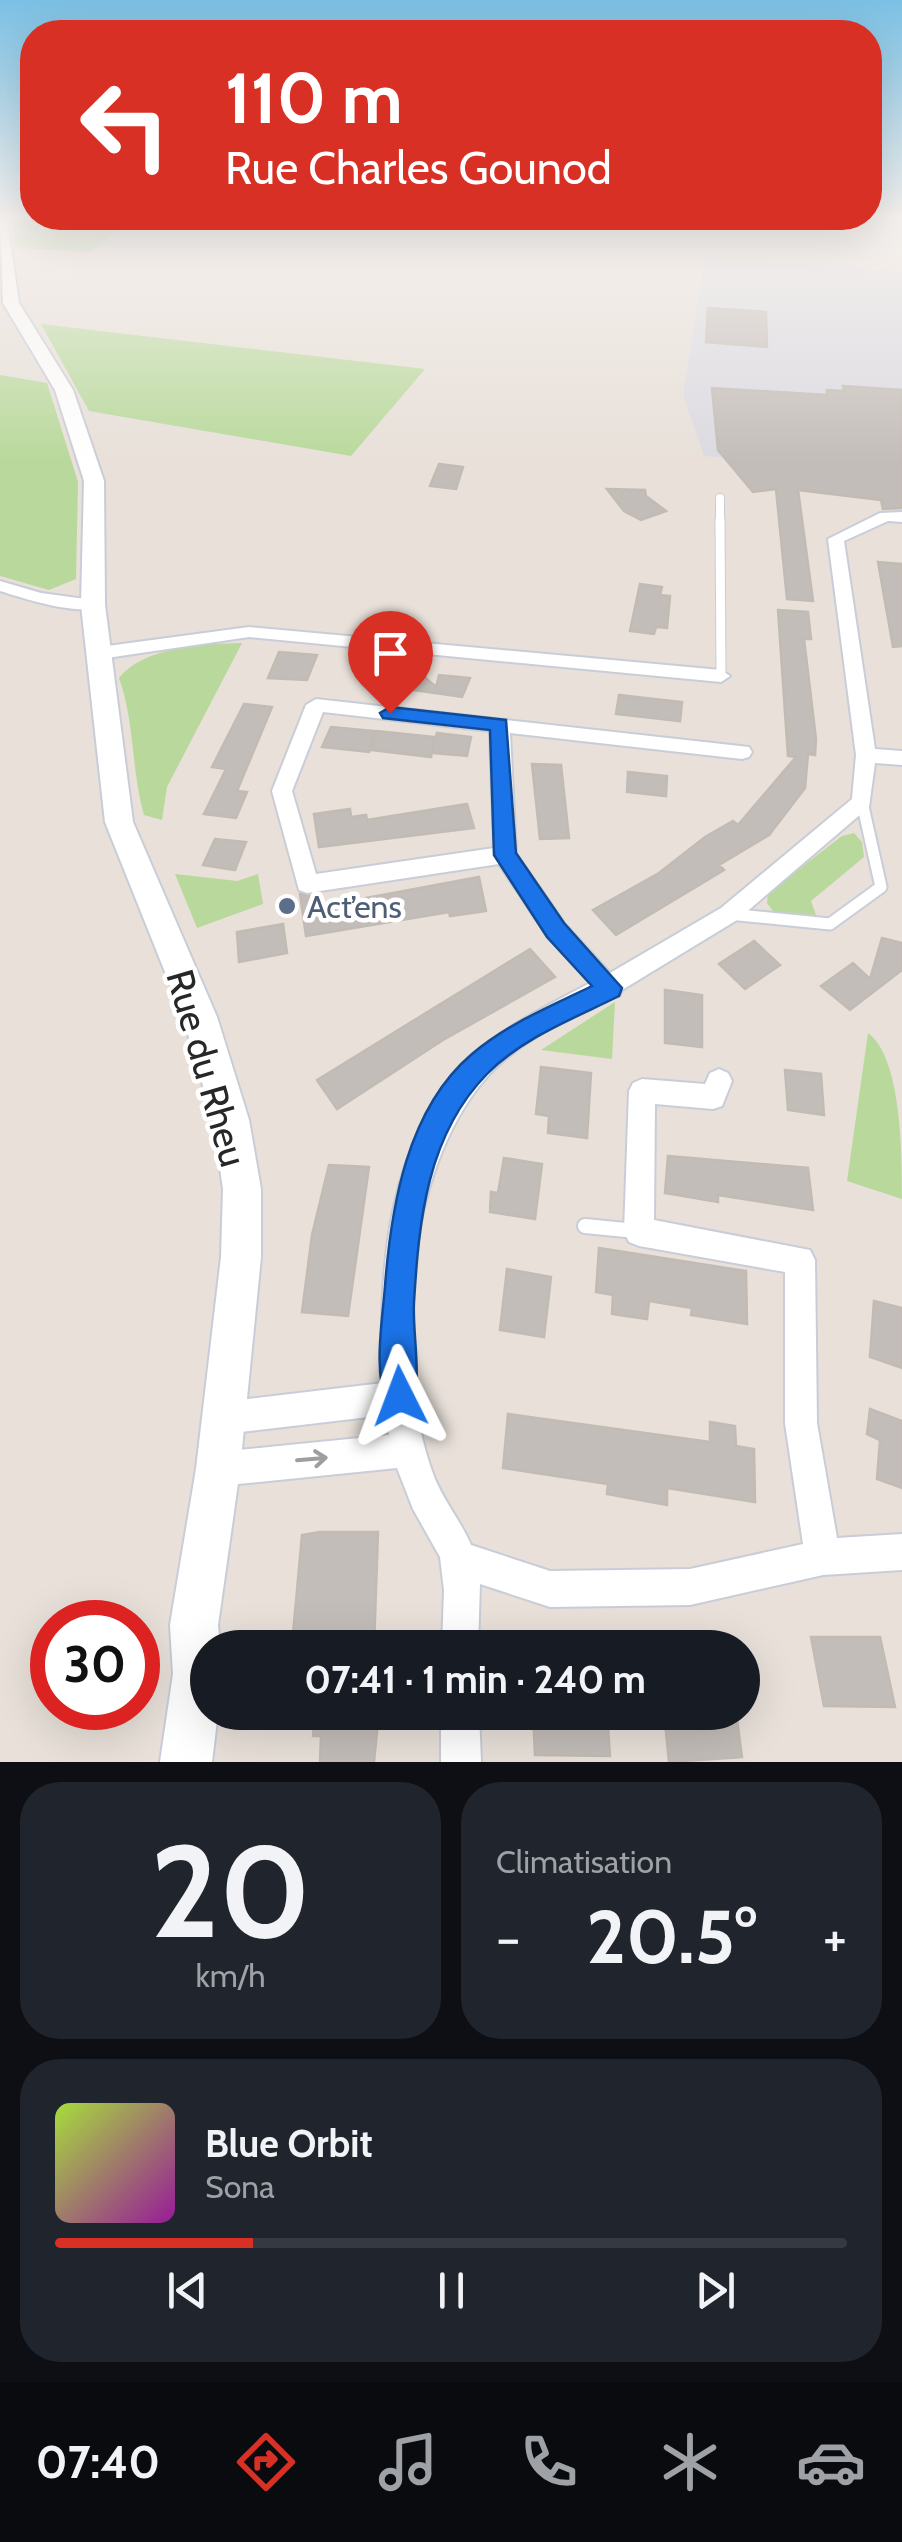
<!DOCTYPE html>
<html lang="fr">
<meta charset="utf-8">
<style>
body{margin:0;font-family:Cabin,sans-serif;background:#20242c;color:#f1f3f6;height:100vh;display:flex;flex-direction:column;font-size:38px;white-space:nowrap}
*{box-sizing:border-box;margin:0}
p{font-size:32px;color:#9ea1a6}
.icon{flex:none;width:55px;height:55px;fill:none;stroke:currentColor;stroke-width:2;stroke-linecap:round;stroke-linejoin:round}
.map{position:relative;height:1762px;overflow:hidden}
.details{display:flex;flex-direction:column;gap:20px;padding:20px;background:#0d0f14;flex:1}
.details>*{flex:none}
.guide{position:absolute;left:20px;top:20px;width:862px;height:210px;border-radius:40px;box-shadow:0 10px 40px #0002;background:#d93025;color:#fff;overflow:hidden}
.speed{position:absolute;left:30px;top:1600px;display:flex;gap:20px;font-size:50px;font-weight:700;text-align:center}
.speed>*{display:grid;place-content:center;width:130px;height:130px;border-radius:50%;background:#171b24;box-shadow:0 10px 40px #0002;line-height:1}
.speed .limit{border:15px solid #d22;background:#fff;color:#111}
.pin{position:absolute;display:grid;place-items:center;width:85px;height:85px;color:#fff;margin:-102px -42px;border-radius:50% 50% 50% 0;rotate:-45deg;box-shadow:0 0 10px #0007}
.pin .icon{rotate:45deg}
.me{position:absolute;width:110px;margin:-55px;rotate:357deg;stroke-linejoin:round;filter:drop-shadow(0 0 8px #0008)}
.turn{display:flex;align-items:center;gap:35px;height:210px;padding:0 40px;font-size:45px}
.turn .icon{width:130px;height:130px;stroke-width:2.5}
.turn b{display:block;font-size:70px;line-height:85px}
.big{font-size:75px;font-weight:700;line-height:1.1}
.details .tile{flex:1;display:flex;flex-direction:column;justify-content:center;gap:15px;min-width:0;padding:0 35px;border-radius:40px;background:#20242c}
.details .dial{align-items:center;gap:0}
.dial b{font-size:130px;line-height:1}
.song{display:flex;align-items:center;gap:30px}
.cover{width:120px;height:120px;border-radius:15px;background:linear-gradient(135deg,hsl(80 70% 55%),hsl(300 70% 35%))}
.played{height:10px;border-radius:5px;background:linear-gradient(90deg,#d93025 25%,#363941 25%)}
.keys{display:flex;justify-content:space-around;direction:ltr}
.heat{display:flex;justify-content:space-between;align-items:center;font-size:55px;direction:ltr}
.details .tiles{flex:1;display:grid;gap:20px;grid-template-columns:1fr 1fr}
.tile:last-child{grid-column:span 2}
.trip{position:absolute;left:190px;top:1630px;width:570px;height:100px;border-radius:50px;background:#171b24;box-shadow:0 10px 40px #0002;font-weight:700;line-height:100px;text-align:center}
.tab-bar{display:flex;height:160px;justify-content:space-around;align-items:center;background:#090b0e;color:#9ea1a6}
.tab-bar .icon{width:70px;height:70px}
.tab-bar .current{color:#d93025}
.tab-bar b{font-size:45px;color:#f1f3f6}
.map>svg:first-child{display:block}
.industrial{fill:#dbdae1}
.green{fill:#b8d99b}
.building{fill:#c3bdb9;stroke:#c2bbb4;stroke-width:2.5}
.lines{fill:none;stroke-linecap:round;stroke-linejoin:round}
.service-far3-casing{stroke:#c8cdd7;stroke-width:10}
.service-far2-casing{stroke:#c8cdd7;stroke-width:11}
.service-far1-casing{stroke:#c8cdd7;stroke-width:15}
.service-casing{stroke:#c8cdd7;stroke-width:18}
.minor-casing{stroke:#c8cdd7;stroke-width:4}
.tertiary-casing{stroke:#c8cdd7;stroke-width:4}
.service-far3{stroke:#fff;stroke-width:8}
.service-far2{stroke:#fff;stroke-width:9}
.service-far1{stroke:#fff;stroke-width:11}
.service{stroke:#fff;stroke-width:14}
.minor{fill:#fff;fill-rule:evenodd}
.tertiary{fill:#fff;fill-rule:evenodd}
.oneway{stroke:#9e9e9e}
.route{fill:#1a73e8;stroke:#114b97;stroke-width:2.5}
.service-dot{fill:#5c6f8a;stroke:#fff;stroke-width:4}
.labels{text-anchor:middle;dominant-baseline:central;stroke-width:9;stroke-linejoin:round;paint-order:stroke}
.service-label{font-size:32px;fill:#4e5e75;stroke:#fff;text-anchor:start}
.near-street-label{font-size:38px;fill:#272727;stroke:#fff}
</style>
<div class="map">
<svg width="902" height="1762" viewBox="0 0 902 1762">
<rect width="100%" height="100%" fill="#e8e0d9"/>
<path class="industrial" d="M705 256 902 272V472L704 456 683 395Z"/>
<path class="green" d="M12 217 132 218 91 252 15 248Z
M41 324 425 369 351 456 89 411Z
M0 375 47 383 78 482 76 579 49 590 0 576Z
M242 643 167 787 162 820 144 815C131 770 135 722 119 678 145 646 203 644 242 643Z
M854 833 862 842 864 857 811 901 816 915 775 914 767 903 768 893 842 836Z
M175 874 237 881 258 874 263 904 197 928Z
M615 1002 612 1059 541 1050Z
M868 1033C902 1058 902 1155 902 1199L847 1181Z"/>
<path class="building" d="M708 308 766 312 767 347 706 342Z
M843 386 902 390V508L883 509 881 500 798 490 813 601 787 599 776 489 753 492 718 450 712 388 827 395V390L844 391Z
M439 464 463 467 456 489 430 486Z
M607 489 645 490 646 496 666 511 641 520 624 511Z
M878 562 902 564V646L893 647Z
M640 584 662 587 660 595 670 596 667 628 656 627 654 634 630 631Z
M778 610 808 612 811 639H804L816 739 815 755 808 754 805 788 769 835 719 865 724 870 616 935 593 910 659 873 705 837 733 821 738 825 796 757 788 756Z
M279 652 317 655 307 680 268 678Z
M399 655 436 687 439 675 470 678 462 697 392 687Z
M619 695 682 702 680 721 616 714Z
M244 704 272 707 237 791 247 792 236 818 204 814 226 769 212 767Z
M331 727 374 731 369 752 322 747Z
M376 731 435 737 431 757 371 750Z
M437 733 471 737 467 756 432 753Z
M532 764 561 765 569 838 540 839Z
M628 772 667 776 666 796 627 792Z
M467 804 474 828 319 847 314 814 350 809 351 817 366 815 367 820Z
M215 839 246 842 235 870 203 865Z
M479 877 486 911 450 916 449 912 306 936 300 894 311 896 318 907Z
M283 924 287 953 239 962 237 932Z
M882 938 902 943V970L850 1010 821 986 853 963 870 979Z
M754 941 780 965 745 989 719 964Z
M530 949 555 977 443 1040 337 1109 317 1080Z
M665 990 702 995V1047L665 1043Z
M541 1067 591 1073 587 1138 548 1133 549 1116 536 1114Z
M785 1070 821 1074 824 1115 788 1110Z
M668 1156 808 1168 813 1210 718 1195V1202L665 1193Z
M504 1158 542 1164 535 1219 490 1212 491 1192 498 1193Z
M329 1165 369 1167 348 1316 302 1312 312 1235Z
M599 1248 746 1271 747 1324 691 1315 692 1308 649 1301 647 1319 612 1314 613 1295 596 1292Z
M507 1269 551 1277 544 1337 500 1330Z
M874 1301 902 1308V1368L870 1357Z
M870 1409 902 1421V1488L877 1479 880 1440 867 1434Z
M508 1414 710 1442V1422L735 1426 736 1446 754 1449 755 1502 667 1488V1505L607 1494 608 1484 503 1468Z
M320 1532H378L374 1648 292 1645 302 1535Z
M811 1637H880L895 1707 824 1706Z
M315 1712H379L374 1762H320L321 1736H313Z
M533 1712H607L610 1756 535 1755Z
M664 1712H736L742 1757 669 1762Z"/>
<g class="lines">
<defs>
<path id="service-far3" d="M720 498V523"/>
<path id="service-far2" d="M720 520 721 676"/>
<path id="service-far1" d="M729 914 830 924 881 887 862 802"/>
<path id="service" d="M585 1226 636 1231"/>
<path id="minor" d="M406 218H445L512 225 507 228Z
M902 512V522L888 521 844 541 875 749 902 751V765L875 763 869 807 737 920 622 990 619 996 606 998C566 1020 517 1042 486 1078 405 1171 392 1357 432 1471 441 1498 460 1519 471 1545L550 1571 690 1569 803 1544 785 1423V1272L639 1246 629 1242 624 1232 629 1091 633 1083 642 1079 705 1084 710 1073 719 1069 728 1073 732 1081 722 1106 713 1109 655 1104 654 1220 810 1250 815 1260 817 1423 837 1538 902 1534V1570L823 1575 690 1605 550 1607 480 1584 478 1648H442L444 1590 440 1557 413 1509 397 1468 218 1486 206 1481 201 1469 206 1457 218 1452 389 1435 386 1415 223 1434 211 1430 207 1418 211 1406 223 1402 383 1383C378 1274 386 1137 472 1057 506 1025 549 1005 590 983L548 937 499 864 307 893 299 890 272 791 306 705 316 699 749 747 752 752 749 757 742 759 510 733 516 854 564 923 610 973 721 908 852 799 856 755 828 539 880 513ZM323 712 490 731 494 848 316 874 292 791Z
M0 581 41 593 93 600 102 605C84 618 22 598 0 591Z
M249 627 721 670 730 676 721 682 249 637 100 659 91 653 100 647Z
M441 1712H479L481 1762H441Z"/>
<path id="tertiary" d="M0 217 7 220 19 303 73 390 104 481 105 605 133 822 217 1017 249 1120 261 1189V1257L240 1469 218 1625 220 1648H208V1712H218L212 1762H160L173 1674 170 1625 196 1469 221 1257 223 1189 213 1120 183 1017 105 822 81 605 84 481 55 390 3 303Z"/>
</defs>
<use href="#service-far3" class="service-far3-casing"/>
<use href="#service-far2" class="service-far2-casing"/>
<use href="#service-far1" class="service-far1-casing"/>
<use href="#service" class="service-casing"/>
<use href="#minor" class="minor-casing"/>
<use href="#tertiary" class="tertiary-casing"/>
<use href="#service-far3" class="service-far3"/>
<use href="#service-far2" class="service-far2"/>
<use href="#service-far1" class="service-far1"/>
<use href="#service" class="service"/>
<use href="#minor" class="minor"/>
<use href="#tertiary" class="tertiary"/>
</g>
<defs><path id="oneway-shaft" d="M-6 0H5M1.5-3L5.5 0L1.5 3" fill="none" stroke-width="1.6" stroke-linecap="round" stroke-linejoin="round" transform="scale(2.5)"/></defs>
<use class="oneway" href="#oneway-shaft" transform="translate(312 1459) rotate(-5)"/>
<linearGradient id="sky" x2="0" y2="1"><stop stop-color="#7bc0e4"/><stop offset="0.47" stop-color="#f5f1ee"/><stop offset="1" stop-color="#f5f1ee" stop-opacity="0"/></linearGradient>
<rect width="902" height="463" fill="url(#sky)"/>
<path class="route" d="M390 707 506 720 516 853 564 923 622 988 619 996C575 1018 522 1038 487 1074 427 1135 419 1220 414 1302 412 1334 423 1379 411 1408L400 1413 388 1408C373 1372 382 1324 385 1286 391 1207 407 1109 472 1054 507 1024 551 1006 592 986L547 937 494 855 490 730 383 718 380 713Z"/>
<circle class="service-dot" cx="287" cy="906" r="10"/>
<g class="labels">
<g class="service-label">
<text x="307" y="906">Act’ens</text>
</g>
<g class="near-street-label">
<text transform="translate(207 1068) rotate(74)">Rue du Rheu</text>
</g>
</g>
</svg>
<div class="speed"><div class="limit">30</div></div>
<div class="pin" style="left:390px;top:713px;background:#d93025"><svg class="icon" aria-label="arrive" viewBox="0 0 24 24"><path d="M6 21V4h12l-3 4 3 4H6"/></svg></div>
<svg class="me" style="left:400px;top:1396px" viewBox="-20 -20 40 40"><path d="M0-17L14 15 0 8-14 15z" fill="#1a73e8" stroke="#fff" stroke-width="4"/></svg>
<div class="trip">07:41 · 1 min · 240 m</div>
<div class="guide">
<div class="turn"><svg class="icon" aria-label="left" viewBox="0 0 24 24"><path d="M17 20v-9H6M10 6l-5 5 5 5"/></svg><div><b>110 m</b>Rue Charles Gounod</div></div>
</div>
</div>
<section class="details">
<div class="tiles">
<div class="tile dial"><b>20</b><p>km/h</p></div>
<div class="tile"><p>Climatisation</p>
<div class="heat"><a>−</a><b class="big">20.5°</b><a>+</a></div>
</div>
<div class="tile">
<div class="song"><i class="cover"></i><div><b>Blue Orbit</b><p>Sona</p></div></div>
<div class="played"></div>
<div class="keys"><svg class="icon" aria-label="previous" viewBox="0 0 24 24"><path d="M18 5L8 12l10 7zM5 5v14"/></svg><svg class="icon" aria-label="pause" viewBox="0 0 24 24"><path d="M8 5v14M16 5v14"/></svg><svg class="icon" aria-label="next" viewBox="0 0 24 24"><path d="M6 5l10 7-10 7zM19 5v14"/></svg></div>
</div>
</div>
</section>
<nav class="tab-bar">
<b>07:40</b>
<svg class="icon current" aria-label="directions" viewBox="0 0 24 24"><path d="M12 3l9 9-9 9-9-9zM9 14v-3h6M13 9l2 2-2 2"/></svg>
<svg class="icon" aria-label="music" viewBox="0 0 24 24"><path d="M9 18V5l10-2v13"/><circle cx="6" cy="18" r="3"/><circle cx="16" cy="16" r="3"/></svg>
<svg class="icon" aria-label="phone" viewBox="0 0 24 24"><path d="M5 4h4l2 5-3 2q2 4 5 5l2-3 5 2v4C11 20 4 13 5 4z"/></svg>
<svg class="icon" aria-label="climate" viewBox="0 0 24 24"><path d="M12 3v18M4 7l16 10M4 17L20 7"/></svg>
<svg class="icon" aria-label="car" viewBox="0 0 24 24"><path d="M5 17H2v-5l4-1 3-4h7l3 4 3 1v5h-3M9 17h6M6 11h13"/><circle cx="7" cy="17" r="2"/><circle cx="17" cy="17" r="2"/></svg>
</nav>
